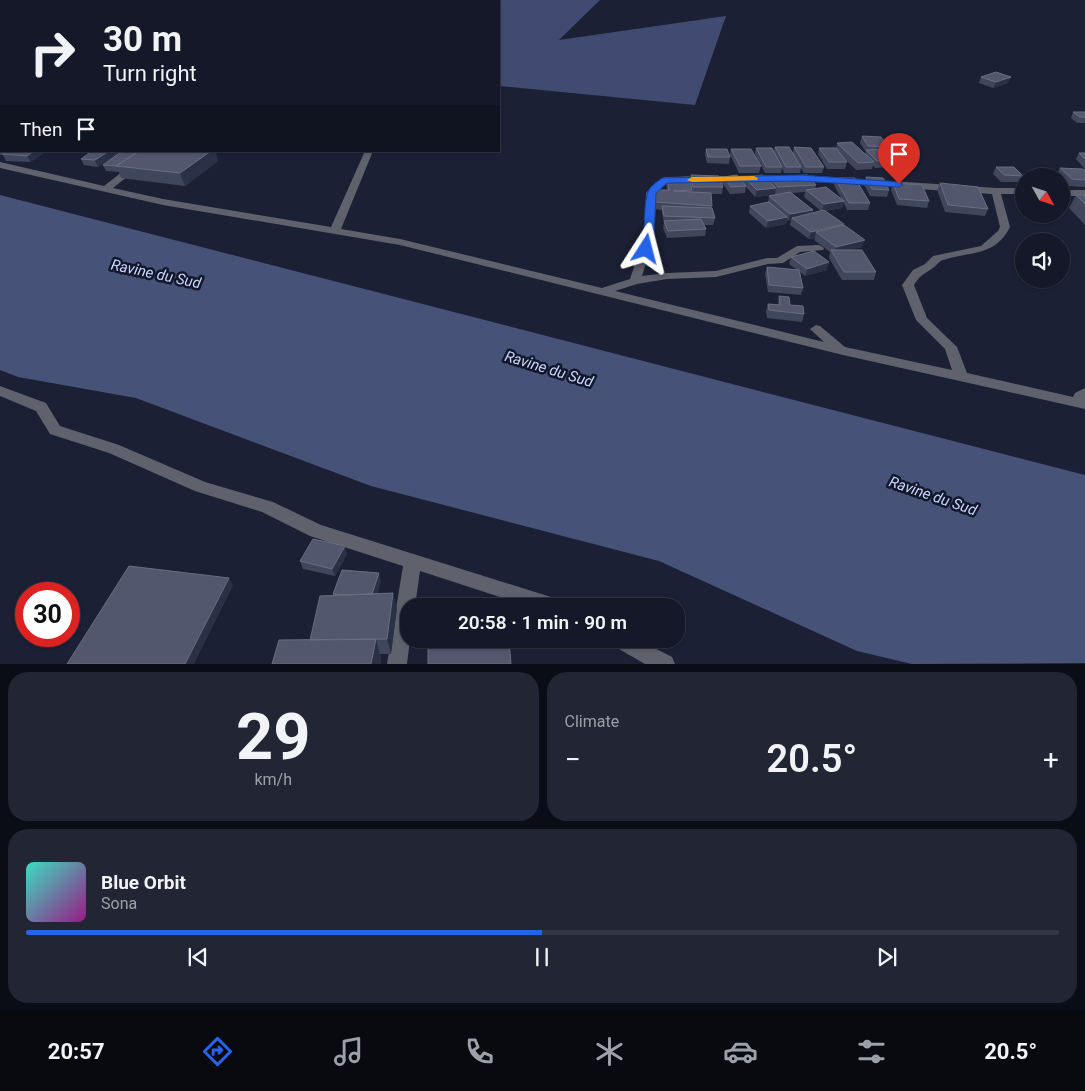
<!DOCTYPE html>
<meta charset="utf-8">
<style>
body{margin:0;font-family:Roboto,sans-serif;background:#212534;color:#f1f3f6;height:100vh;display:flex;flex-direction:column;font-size:19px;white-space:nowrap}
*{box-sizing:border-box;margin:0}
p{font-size:16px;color:#9da0a8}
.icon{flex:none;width:28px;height:28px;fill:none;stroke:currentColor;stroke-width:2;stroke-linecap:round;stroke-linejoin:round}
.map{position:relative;height:664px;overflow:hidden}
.drawer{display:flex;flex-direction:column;gap:8px;padding:8px;background:#0b0d16;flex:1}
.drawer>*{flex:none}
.top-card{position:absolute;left:0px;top:0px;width:500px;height:152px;box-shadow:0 1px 4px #0004,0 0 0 1px #333745;background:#141828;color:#f1f3f6;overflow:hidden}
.needle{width:32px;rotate:130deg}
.fabs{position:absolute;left:1015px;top:168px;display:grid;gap:10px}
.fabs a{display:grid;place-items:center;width:55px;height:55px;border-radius:50%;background:#141828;box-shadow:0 1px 4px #0004,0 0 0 1px #333745;font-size:25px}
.speed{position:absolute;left:15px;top:582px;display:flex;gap:10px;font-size:25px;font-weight:700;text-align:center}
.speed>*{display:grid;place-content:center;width:65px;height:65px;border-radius:50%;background:#141828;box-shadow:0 1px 4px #0004,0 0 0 1px #333745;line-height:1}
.speed .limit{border:8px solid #d22;background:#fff;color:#111}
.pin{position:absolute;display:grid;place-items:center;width:42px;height:42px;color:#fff;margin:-51px -21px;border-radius:50% 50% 50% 0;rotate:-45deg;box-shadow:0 0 5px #0007}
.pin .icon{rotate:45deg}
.me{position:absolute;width:55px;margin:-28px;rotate:9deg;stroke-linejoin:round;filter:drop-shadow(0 0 4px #0008)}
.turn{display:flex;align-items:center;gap:18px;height:105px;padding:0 20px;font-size:22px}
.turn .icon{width:65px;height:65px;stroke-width:2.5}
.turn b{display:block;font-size:35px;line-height:42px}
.then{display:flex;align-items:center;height:48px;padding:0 20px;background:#0003;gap:10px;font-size:19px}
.big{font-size:38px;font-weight:600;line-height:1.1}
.drawer .widget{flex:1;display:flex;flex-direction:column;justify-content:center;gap:8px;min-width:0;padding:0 18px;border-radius:20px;background:#212534}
.drawer .dial{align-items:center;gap:0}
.dial b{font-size:65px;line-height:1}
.song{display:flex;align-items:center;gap:15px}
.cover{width:60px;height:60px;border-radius:8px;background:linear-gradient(135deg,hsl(170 70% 55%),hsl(310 70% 35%))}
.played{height:5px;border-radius:2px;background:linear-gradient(90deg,#2563eb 50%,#333745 50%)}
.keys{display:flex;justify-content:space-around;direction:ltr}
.heat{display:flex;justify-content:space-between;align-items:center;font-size:28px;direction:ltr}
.drawer .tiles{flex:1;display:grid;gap:8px;grid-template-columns:1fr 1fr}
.widget:last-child{grid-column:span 2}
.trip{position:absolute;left:400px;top:598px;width:285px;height:50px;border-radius:20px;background:#141828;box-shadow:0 1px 4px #0004,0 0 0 1px #333745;font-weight:600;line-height:50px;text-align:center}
.tab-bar{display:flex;height:80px;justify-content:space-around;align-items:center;background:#080a10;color:#9da0a8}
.tab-bar .icon{width:35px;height:35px}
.tab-bar .active{color:#2563eb}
.tab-bar b{font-size:22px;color:#f1f3f6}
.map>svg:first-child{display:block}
.forest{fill:#414b71}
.water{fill:#475279}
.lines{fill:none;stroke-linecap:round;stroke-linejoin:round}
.street{fill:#5f626d;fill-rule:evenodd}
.wall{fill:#40465c;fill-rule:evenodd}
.shaded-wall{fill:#2a3046}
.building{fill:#52576d;stroke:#686e82}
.route{fill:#2563eb;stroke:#184099}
.slow{fill:#f59e0b}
.labels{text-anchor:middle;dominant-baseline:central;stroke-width:5;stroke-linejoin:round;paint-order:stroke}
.water-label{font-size:15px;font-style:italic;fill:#cad6ff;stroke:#12172b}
</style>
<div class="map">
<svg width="1085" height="664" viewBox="0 0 1085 664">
<rect width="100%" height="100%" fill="#1b2035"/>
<path class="forest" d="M0 0H338L1 1V86Z
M495 0H600L559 40 726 16 695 105 499 86V1H494Z"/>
<path class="water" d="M0 195 1085 475V663L912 664 857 651 659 561 371 486 136 398 18 377 0 370Z"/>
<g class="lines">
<path class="street" d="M428 0H434V1H428Z
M1 14V18L0 19V15Z
M149 151H159L113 188 163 199 331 227 365 151H373L341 229 400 239 602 288 630 279 644 237 646 193 655 183 665 177 801 175 996 188H1024V194H1001L1010 227C995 257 970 251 943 260 939 261 937 265 934 267 924 275 922 273 914 285L927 318 957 347 967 373 1073 397 1075 393 1085 388V409L843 355 400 245 163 205 0 168V162L104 186ZM801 181 992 194 1000 227 998 231 981 246 933 256 925 264 913 270 902 285 916 320 945 349 952 370 845 347 820 326 816 325 810 329 824 342 615 291 637 284 667 279 716 277 768 264 783 263 800 252 823 250 824 248 819 245 797 246 777 258H767L716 271 667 273 642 276 654 237 656 193 667 183Z
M1061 190H1085V196H1061Z
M0 386 46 403 60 426 119 445 205 482 273 502 321 525 554 598 560 600 563 606H528L420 571 415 606H409V639H410L407 664H387L403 566 310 536 262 512 195 491 109 453 50 434 36 411 0 396Z
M609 639H637L672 657 675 664H645L612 645Z"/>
</g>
<path class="wall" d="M981 77 1008 83 993 88 979 83Z
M1073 112H1085V123H1077L1071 118Z
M862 136 888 147 886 151 896 160 894 167 875 168 873 165 872 169 856 170 843 157 847 162 845 169H827L818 154 819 148H836L837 143 865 154 866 152 860 143Z
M0 140H1V151H47L30 162 6 161 3 155H0Z
M775 147 793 152 794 147 824 167 822 173H804L801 168 800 173H784L782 168 781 173H765L755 154 756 148 774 151Z
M706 149 730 157 729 164 707 163 705 155Z
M731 149 761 166 759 173H739L730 155Z
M92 151H116L117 154 98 167 84 165 81 159Z
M122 151H215L218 161 185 186 121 178 119 172 106 171 103 165Z
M1079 153H1085V168H1084L1076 159Z
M996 167 1023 176 1020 182H1001L993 174Z
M1060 168 1085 170V187L1068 186 1061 179V176H1059L1057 174Z
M691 175 723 187 722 194H711L712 208 715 218 713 225H704L706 229 705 236 667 238 663 228 664 223 662 213V210L655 209V190H667L666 184 667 178 690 181Z
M723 177 743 183 744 177 769 182 770 177 816 185 815 189 841 198 834 185 835 178 870 203 868 210H847L844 203 842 208 825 211 843 226 862 247 850 250 876 272 874 280H842L829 258 830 252 814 240 815 238 809 239 790 225 791 220 788 221 787 219 786 224 766 228 749 213 750 206 768 202 769 196 771 195 755 197 746 187 745 193 730 194 722 183ZM805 192 804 197 821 211 812 213 813 210 792 193Z
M866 177 889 190 887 197 870 196 864 184Z
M893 183 929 201 927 208 897 205 891 190Z
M940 183 988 209 985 216 945 212 937 190Z
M1076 195H1085V225L1069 208Z
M791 257 827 270 805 276 800 272 803 288 801 295 768 292 765 274 767 267 797 270 789 264Z
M779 296 790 305 804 314 802 322 767 318 766 311 768 304 778 305Z
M347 554 335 576 303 569 300 561Z
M381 581 377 594 397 608 391 654H380L381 659 310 640 333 595V594Z"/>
<path class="shaded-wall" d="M1011 77 1008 83 993 88 996 82Z
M34 151H47L30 162 27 156Z
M109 151H116L117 154 98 167 95 160Z
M211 151H215L218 161 185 186 180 173Z
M776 188 775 195 755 197 757 190Z
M844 201 842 208 822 211 824 204Z
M813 210 811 217 792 218 791 220 788 221 790 214Z
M787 217 786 224 766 228 768 221Z
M844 224 841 231 816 232 815 238 809 239 811 232Z
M865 240 862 247 834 254 836 247Z
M829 262 827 270 805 276 807 269Z
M345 546 347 554 335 576 332 569Z
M379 573 381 581 373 605 371 597Z
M229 578 233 586 194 664H185Z
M393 593 397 608 391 654 387 639Z
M376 639 381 659V664H371Z"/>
<path class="building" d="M464 0H480L481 1H465Z
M996 72 1011 77 996 82 981 77Z
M1073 112H1085V117H1080Z
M862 136 881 137 888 147 868 146Z
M0 140H1V149H0Z
M852 142 874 162 858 163 837 143Z
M775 147H789L801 167H786Z
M794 147 811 148 824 167H806Z
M756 148H772L782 167H766Z
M819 148H836L847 162H829Z
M706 149H727L730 157H708Z
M731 149H751L761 166H740Z
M885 149 896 160 877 161 866 150Z
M7 151H34L27 156 2 154Z
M92 151H109L95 160 81 159Z
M122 151H139L116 166 103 165Z
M139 151H211L180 173 116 166Z
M1079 153H1085V159Z
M996 167H1014L1023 176 1004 175Z
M1060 168 1083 169 1085 170V180L1072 179Z
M691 175 719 176 723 187H693Z
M737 175 746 186 731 187 723 177Z
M763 175 776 188 757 190 744 177Z
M808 175 816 185 778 187 770 177Z
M689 177 692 190 674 191 711 193 712 206 655 202V190H669L667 178Z
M866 177 883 178 889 190 872 189Z
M835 178H855L870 203H849Z
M893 183 922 185 929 201 899 199Z
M940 183 978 187 988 209 948 205Z
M826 187 844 201 824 204 806 190Z
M790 192 813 210 790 214 769 196Z
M1076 195H1085V204Z
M769 202 787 217 768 221 750 206Z
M662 206 712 208 715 218 664 216Z
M824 210 844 224 811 232 792 218Z
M701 219 706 229 668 231 664 221Z
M844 225 865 240 836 247 816 232Z
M831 250H862L876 272H844Z
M814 251 829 262 807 269 791 257Z
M767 267 799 270 803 288 769 285Z
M779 296 789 297 790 305 803 306 804 314 769 310 768 304 780 305Z
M313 539 345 546 332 569 300 561Z
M129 566 229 578 185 664H67Z
M342 570 379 573 372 594 345 595 333 594Z
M393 593 387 639 310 640 320 596Z
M376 639 371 664H272L279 640Z
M428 639H509L511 664H428Z"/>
<path class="route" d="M801 175 899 182 903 184 899 187 801 181 667 183 656 193 654 237 651 249 646 252 641 249C646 233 643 203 648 192 650 186 657 182 662 178Z"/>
<path class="slow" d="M754 176 758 178 757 180 692 182 687 180 692 177Z"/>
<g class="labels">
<g class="water-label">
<text transform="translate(156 274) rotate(12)">Ravine du Sud</text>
<text transform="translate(549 369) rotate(17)">Ravine du Sud</text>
<text transform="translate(933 496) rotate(19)">Ravine du Sud</text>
</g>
</g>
</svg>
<div class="fabs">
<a><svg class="needle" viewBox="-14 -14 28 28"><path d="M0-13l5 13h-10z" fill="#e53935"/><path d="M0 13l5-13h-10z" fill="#9da0a8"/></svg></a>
<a><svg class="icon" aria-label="sound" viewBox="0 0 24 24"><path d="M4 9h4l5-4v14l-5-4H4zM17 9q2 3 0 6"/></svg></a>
</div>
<div class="speed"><div class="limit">30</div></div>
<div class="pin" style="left:899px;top:184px;background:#d93025"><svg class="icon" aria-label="arrive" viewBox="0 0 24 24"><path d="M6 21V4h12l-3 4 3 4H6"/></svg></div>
<svg class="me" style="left:646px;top:249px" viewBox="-20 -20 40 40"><path d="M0-17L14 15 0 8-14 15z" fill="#2563eb" stroke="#fff" stroke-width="4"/></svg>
<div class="trip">20:58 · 1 min · 90 m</div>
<div class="top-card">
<div class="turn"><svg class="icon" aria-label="right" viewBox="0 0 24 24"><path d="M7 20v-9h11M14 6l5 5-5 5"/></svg><div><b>30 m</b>Turn right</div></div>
<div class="then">Then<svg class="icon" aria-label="arrive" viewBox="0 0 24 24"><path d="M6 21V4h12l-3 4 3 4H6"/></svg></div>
</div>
</div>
<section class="drawer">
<div class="tiles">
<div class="widget dial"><b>29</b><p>km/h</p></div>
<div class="widget"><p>Climate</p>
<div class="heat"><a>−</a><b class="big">20.5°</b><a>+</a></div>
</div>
<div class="widget">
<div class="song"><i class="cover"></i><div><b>Blue Orbit</b><p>Sona</p></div></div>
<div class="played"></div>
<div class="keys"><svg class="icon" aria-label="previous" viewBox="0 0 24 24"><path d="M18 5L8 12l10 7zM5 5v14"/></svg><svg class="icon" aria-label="pause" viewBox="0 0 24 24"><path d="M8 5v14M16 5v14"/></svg><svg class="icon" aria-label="next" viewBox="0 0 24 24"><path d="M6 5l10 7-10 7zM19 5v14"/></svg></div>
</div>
</div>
</section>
<nav class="tab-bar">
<b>20:57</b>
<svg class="icon active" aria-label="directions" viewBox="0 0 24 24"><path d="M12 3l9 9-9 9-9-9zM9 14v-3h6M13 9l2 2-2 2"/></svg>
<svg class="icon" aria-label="music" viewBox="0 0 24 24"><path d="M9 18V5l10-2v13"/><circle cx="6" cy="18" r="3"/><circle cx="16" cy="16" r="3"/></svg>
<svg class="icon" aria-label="phone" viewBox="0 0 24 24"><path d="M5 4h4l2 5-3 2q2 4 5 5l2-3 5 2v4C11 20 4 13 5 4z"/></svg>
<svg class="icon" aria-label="climate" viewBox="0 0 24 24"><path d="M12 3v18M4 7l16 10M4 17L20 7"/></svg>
<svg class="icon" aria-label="car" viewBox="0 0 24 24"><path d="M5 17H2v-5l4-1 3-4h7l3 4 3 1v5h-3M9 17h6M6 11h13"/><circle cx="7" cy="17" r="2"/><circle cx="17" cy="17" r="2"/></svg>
<svg class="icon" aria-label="filters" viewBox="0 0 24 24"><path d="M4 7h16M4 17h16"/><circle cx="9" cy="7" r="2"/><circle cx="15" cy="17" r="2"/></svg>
<b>20.5°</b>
</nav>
